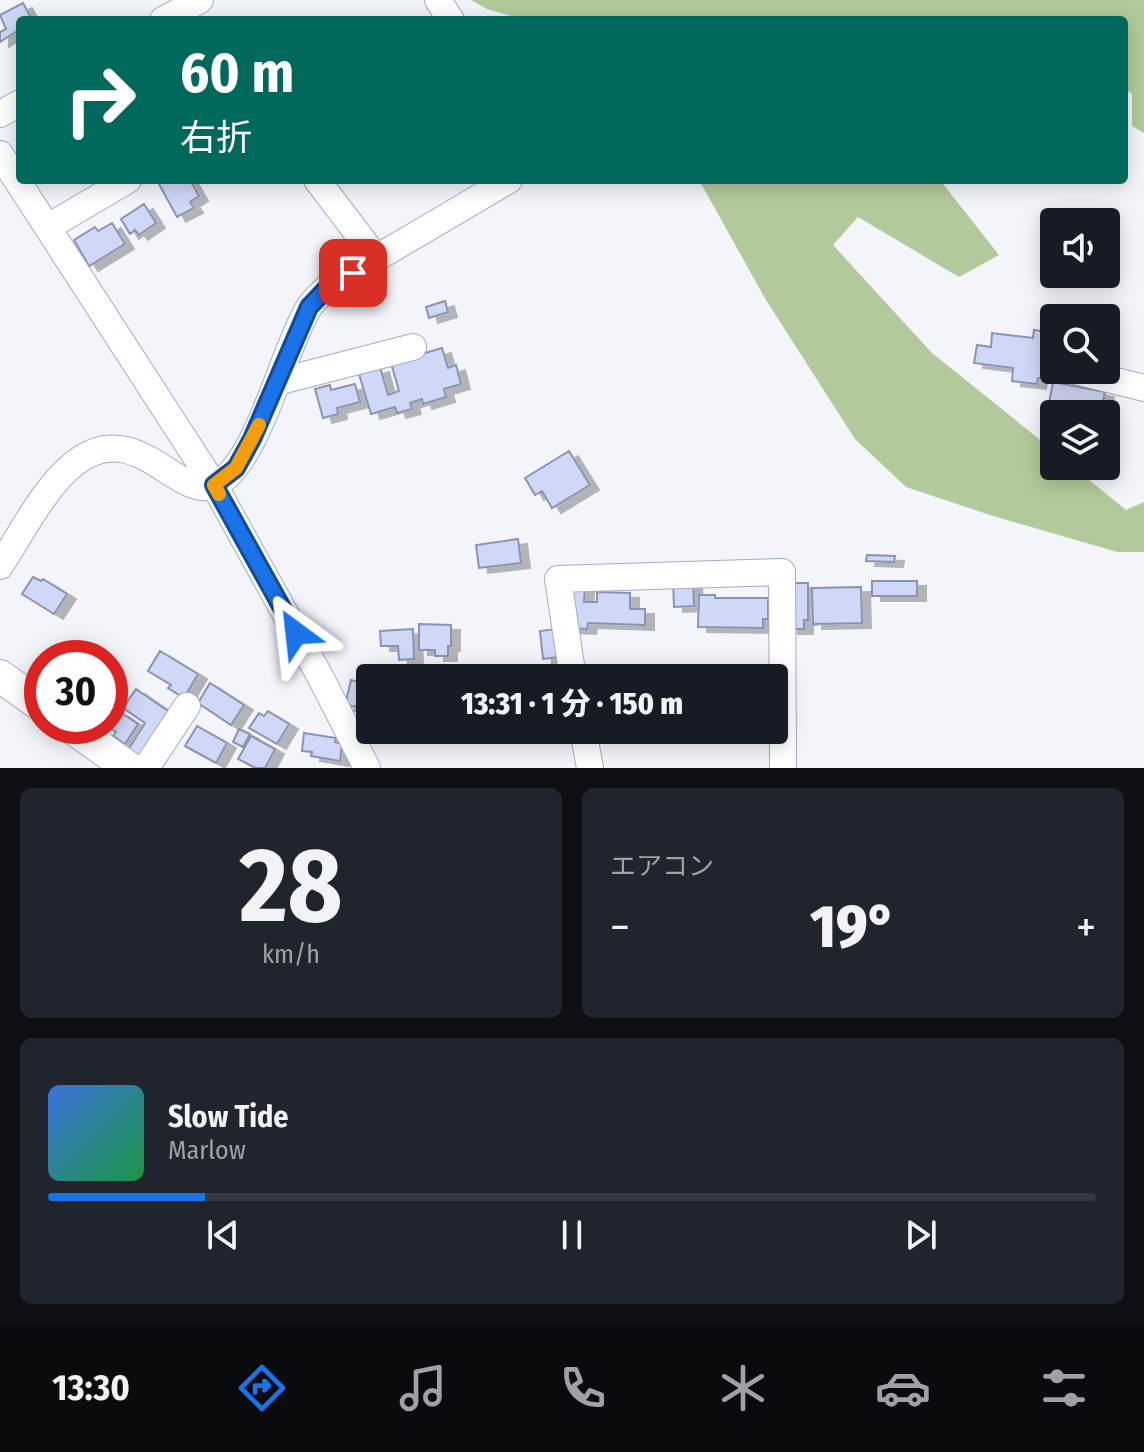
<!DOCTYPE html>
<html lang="ja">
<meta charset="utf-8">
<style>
body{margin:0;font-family:"Fira Sans Condensed","Noto Sans JP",sans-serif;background:#20242c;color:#f1f3f6;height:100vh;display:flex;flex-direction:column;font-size:30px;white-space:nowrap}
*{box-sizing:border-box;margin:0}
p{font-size:26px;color:#9ea1a6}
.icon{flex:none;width:44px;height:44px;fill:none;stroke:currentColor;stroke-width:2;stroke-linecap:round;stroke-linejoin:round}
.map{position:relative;height:768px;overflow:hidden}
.details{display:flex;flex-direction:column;gap:20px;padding:20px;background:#0d0f14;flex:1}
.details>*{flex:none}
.guide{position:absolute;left:16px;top:16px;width:1112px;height:168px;border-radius:8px;box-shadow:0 4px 20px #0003;background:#00695c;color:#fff;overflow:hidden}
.fabs{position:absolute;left:1040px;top:208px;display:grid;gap:16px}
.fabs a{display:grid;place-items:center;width:80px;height:80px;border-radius:8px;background:#171b24;box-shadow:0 4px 20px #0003;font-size:40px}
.speed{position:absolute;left:24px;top:640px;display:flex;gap:16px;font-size:40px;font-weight:700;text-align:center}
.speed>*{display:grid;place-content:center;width:104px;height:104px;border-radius:50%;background:#171b24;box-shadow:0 4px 20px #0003;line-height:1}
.speed .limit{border:12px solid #d22;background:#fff;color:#111}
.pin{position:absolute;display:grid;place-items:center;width:68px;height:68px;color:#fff;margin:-34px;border-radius:16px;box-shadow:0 4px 12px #0006}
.me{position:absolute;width:88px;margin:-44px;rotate:330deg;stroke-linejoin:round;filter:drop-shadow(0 0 6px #0008)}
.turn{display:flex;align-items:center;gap:28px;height:168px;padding:0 32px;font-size:36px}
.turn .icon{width:104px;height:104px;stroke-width:2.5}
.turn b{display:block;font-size:56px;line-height:68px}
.big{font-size:60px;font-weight:800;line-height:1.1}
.details .card{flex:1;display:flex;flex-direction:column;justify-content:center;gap:12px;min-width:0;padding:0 28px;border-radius:12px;background:#20242c}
.details .dial{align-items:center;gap:0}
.dial b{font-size:104px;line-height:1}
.song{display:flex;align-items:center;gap:24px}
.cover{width:96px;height:96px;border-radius:12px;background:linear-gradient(135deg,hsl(220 70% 55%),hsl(140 70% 35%))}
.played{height:8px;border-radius:4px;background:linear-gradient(90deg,#1a73e8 15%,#363941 15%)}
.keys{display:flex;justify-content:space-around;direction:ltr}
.heat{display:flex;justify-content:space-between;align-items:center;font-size:44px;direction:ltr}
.details .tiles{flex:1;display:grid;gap:20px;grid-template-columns:1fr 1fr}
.card:last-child{grid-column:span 2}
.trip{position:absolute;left:356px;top:664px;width:432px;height:80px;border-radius:8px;background:#171b24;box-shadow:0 4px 20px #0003;font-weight:800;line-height:80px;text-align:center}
.dock{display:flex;height:128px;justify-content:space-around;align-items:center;background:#090b0e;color:#9ea1a6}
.dock .icon{width:56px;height:56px}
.dock .active{color:#1a73e8}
.dock b{font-size:36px;color:#f1f3f6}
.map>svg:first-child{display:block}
.green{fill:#b2ca9b}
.building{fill:#cfd8f6;stroke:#8b93af;stroke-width:2;filter:url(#shadow)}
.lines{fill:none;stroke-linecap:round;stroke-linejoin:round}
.minor-casing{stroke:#a3abc8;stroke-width:28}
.major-casing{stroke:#a3abc8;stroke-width:34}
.minor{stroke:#fff;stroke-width:26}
.major{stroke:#fff;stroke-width:32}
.route-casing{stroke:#114b97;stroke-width:20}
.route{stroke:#1a73e8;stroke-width:14}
.slow{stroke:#f59e0b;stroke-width:14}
</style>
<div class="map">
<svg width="1144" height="768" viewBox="0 0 1144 768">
<defs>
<filter id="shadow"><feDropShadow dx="9" dy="5" stdDeviation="0" flood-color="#0004"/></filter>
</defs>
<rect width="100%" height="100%" fill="#f3f5fb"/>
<path class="green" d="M471 0H1144V133L1132 126V94L1124 88V20H524L487 9Z
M699 180H940L999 255 959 277 858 217 833 245 932 353 1054 451V466H1072L1126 510 1144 502V552H1117L990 515 906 487 855 439 766 300Z"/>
<path class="building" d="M23 3 32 20H20V29L0 42V32L6 29 0 15Z
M190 180 199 196 190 202 194 208 177 217 159 184 165 180Z
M144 204 156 223 139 235 135 230 130 234 121 219Z
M112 223 125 244 89 266 74 240 95 227 98 231Z
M445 301 448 312 429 318 426 307Z
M1034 330 1054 333 1049 379 1038 378 1037 384 1012 381 1013 368 974 363 977 345 991 347 992 333 1033 338Z
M442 348 448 368 456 365 461 384 444 389 446 397 423 404 422 399 410 403 412 409 397 413 395 407 371 414 359 374 380 367 388 395 399 391 391 363Z
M1053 382 1105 392 1100 414H1054V431L1044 429Z
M355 384 360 402 337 408 338 414 323 418 315 389 330 385 331 390Z
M569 451 590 485 552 508 542 491 535 495 525 478Z
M518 539 521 563 479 568 476 545Z
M867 555 895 556 894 562 866 561Z
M33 577 41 581 43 579 67 594 54 614 22 594Z
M693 579 694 606 674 607 673 580Z
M872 581H917V596H872Z
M788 583H808V620H804V629H789Z
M569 586 585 587 584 602H597V592L630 593V609H645V625L588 623 587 629 568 628Z
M861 587 862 623 813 624 812 588Z
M699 595H715V598H768V619H763V628L698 627Z
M419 624 451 625V646H448V656H435V650H419Z
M413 629 414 659 399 660 398 646H381L380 631Z
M556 629 559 657 543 659 540 631Z
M160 651 198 674 184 698 168 688 171 685 148 671Z
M351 680 370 685V710H365L366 707 345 706Z
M210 683 244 705 231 725 198 703Z
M136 689 168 711 141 759 128 750 145 723 123 708Z
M268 711 289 724 277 744 249 728 259 713 264 716Z
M120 712 138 724 125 744 113 736 116 732 110 728Z
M197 726 227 743 216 763 185 746Z
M239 729 250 734 243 747 233 742Z
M719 730H767L766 737 719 736Z
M304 733 336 738 335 742 342 744 340 761 311 756 312 752 302 751Z
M251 736 275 749 265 768H256L238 759Z"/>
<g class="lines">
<defs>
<path id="minor" d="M438 0 451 20
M163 20 200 0
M0 114 20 103
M0 154 214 485 321 678 367 768
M317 180 377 259
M48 227 128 180
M1071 370 1144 388
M277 382 413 347
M0 566C21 534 45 486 75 463 136 415 178 502 215 485 258 464 283 350 308 309 313 300 322 293 329 286L509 180
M573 678 558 579 782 572 783 768
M583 730 590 768
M146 768 187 706"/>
<path id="major" d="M0 676 42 706
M70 726 129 768"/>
</defs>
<use href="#minor" class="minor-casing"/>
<use href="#major" class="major-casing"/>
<use href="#minor" class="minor"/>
<use href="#major" class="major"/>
</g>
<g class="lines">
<defs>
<path id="route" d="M296 633 214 485 236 468 252 439 309 307 329 286 353 273"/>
</defs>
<use href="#route" class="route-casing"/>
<use href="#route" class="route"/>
<path class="slow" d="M219 494 214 485 236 468 259 425"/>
</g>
</svg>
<div class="fabs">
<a><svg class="icon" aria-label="sound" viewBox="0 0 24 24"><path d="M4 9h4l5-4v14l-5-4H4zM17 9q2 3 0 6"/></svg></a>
<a><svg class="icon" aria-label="search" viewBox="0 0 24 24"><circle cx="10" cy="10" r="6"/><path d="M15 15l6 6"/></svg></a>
<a><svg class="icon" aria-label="layers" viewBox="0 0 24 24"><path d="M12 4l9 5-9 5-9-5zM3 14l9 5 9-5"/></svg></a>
</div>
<div class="speed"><div class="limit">30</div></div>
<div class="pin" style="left:353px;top:273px;background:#d93025"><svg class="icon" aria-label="arrive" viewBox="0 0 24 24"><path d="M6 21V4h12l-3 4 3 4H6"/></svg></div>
<svg class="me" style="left:296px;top:633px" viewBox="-20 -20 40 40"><path d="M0-17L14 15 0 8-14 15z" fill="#1a73e8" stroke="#fff" stroke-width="4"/></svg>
<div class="trip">13:31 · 1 分 · 150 m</div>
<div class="guide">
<div class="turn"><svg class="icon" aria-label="right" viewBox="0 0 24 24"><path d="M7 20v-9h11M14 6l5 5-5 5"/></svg><div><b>60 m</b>右折</div></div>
</div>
</div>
<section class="details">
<div class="tiles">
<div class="card dial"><b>28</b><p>km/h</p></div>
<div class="card"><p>エアコン</p>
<div class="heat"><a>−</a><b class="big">19°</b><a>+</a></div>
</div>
<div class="card">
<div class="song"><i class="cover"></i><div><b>Slow Tide</b><p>Marlow</p></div></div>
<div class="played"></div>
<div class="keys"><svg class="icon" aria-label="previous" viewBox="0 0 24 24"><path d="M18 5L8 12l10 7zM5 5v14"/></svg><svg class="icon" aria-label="pause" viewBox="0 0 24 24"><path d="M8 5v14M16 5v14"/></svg><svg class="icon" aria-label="next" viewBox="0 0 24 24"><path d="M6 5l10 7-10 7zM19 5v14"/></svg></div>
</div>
</div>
</section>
<nav class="dock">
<b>13:30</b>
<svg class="icon active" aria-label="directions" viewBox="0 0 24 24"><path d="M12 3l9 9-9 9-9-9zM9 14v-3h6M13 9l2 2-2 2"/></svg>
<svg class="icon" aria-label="music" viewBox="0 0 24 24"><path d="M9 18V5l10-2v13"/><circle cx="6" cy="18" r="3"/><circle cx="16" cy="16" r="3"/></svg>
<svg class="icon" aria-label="phone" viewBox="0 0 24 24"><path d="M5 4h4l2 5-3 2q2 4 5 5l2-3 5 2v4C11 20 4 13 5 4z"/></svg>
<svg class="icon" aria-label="climate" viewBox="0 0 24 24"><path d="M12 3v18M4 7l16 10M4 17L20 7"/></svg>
<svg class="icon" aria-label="car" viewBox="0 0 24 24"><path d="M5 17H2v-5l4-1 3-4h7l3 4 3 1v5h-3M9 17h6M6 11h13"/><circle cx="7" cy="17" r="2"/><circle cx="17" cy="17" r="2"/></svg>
<svg class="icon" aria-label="filters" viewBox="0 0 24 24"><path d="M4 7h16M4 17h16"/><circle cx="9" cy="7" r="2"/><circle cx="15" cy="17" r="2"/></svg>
</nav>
